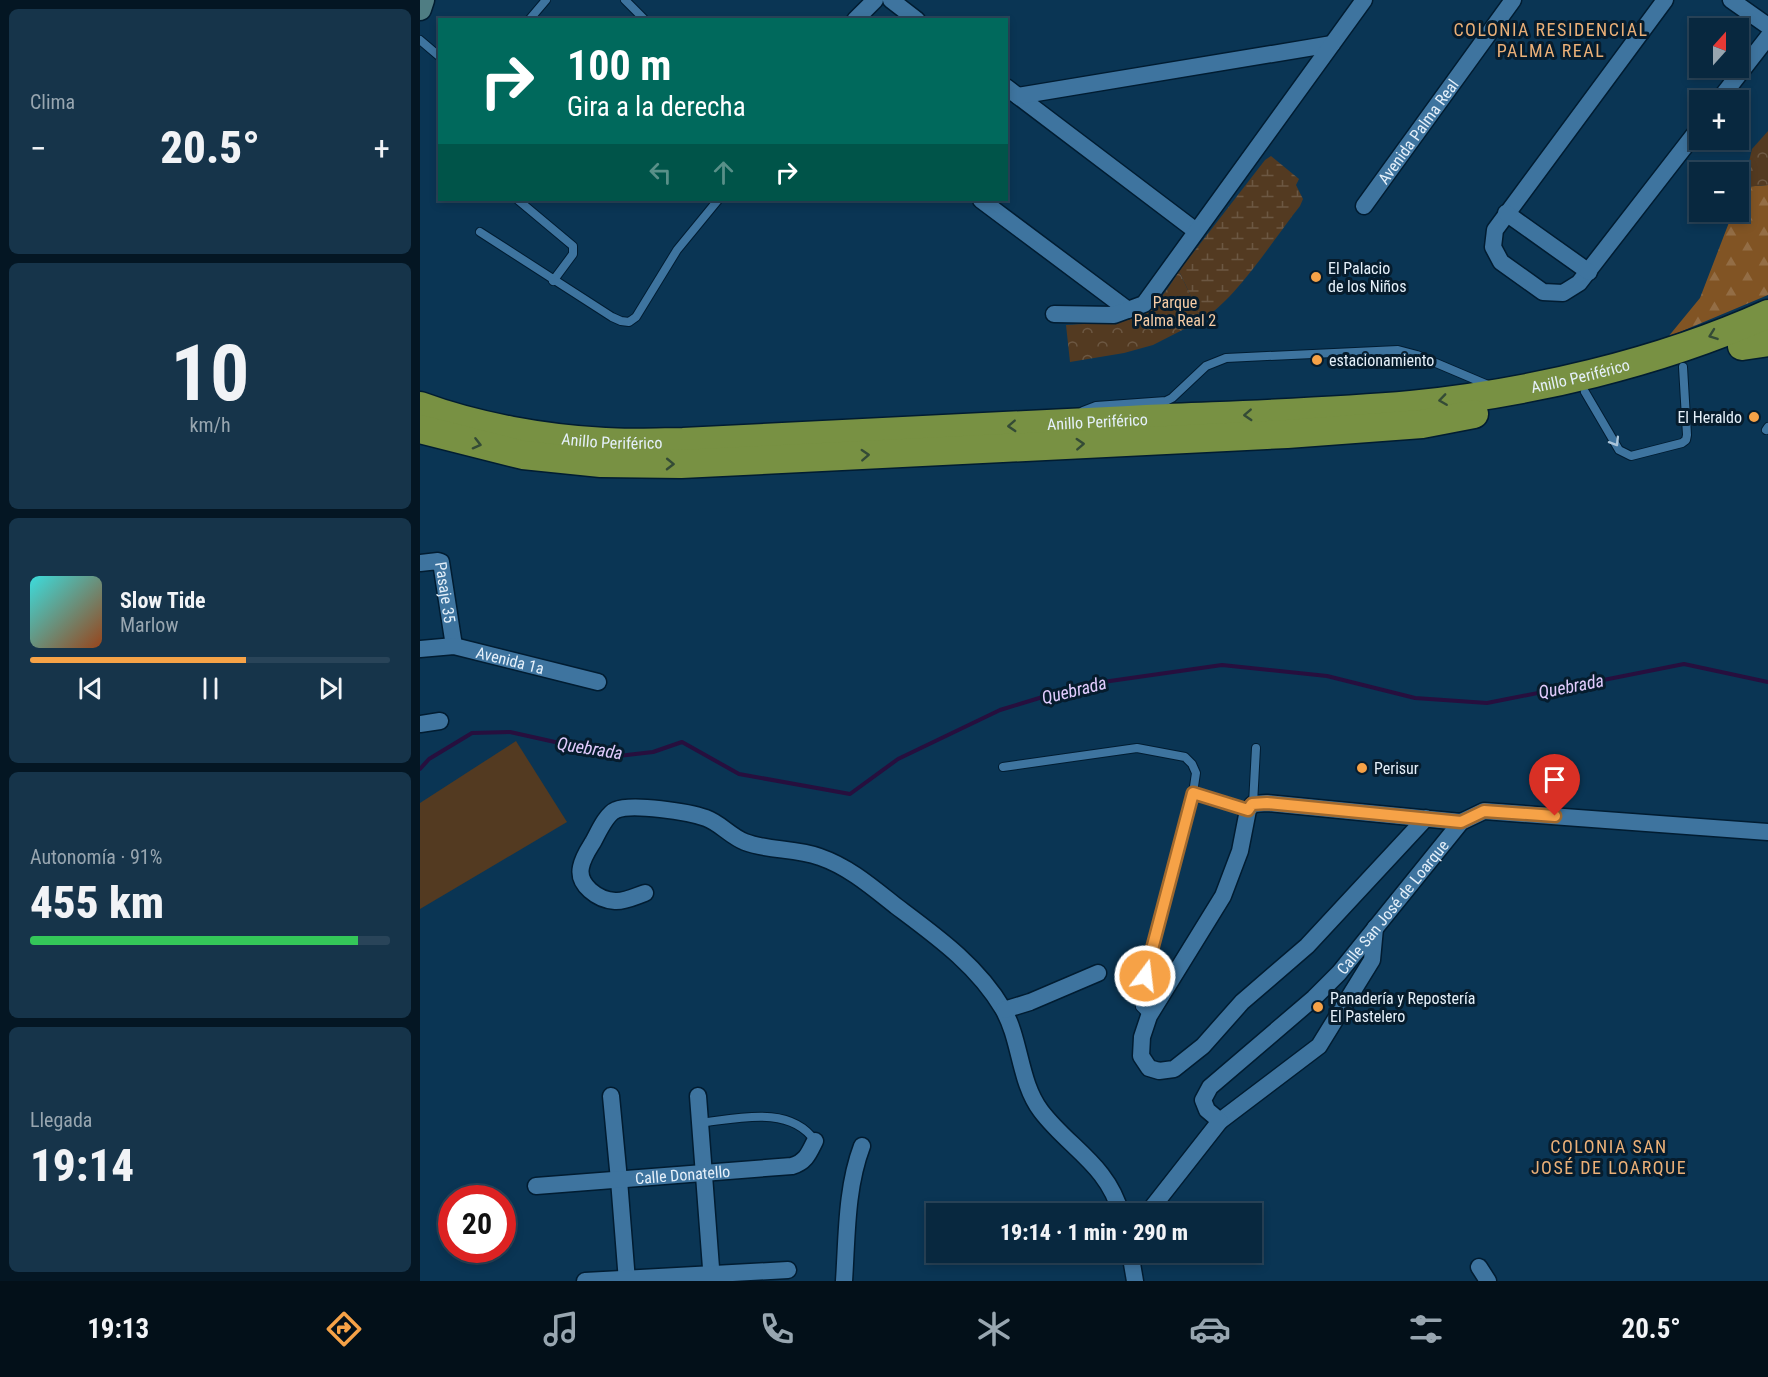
<!DOCTYPE html>
<html lang="es">
<meta charset="utf-8">
<style>
body{margin:0;font-family:"Roboto Condensed",sans-serif;background:#16344a;color:#f1f3f6;height:100vh;display:flex;flex-direction:column;font-size:22px;white-space:nowrap}
*{box-sizing:border-box;margin:0}
p{font-size:20px;color:#98a6b0}
.icon{flex:none;width:33px;height:33px;fill:none;stroke:currentColor;stroke-width:2;stroke-linecap:round;stroke-linejoin:round}
.map{position:relative;flex:1;overflow:hidden}
.panel{display:flex;flex-direction:column;gap:9px;padding:9px;background:#041623;width:420px}
.panel>*{flex:none}
.top-card{position:absolute;left:18px;top:18px;width:570px;height:183px;border-radius:0px;box-shadow:0 3px 9px #0003,0 0 0 2px #294459;background:#00695c;color:#fff;overflow:hidden}
.needle{width:39px;rotate:21deg}
.controls{position:absolute;left:1269px;top:18px;display:grid;gap:12px}
.controls a{display:grid;place-items:center;width:60px;height:60px;border-radius:0px;background:#08283f;box-shadow:0 3px 9px #0003,0 0 0 2px #294459;font-size:30px}
.speed{position:absolute;left:18px;top:1185px;display:flex;gap:12px;font-size:30px;font-weight:700;text-align:center}
.speed>*{display:grid;place-content:center;width:78px;height:78px;border-radius:50%;background:#08283f;box-shadow:0 3px 9px #0003,0 0 0 2px #294459;line-height:1}
.speed .limit{border:9px solid #d22;background:#fff;color:#111}
.pin{position:absolute;display:grid;place-items:center;width:51px;height:51px;color:#fff;margin:-62px -26px;border-radius:50% 50% 50% 0;rotate:-45deg;box-shadow:0 0 6px #0007}
.pin .icon{rotate:45deg}
.me{position:absolute;width:66px;margin:-33px;rotate:15deg;stroke-linejoin:round;filter:drop-shadow(0 0 4px #0008)}
.turn{display:flex;align-items:center;gap:21px;height:126px;padding:0 30px;font-size:27px}
.turn .icon{width:78px;height:78px;stroke-width:2.5}
.turn b{display:block;font-size:42px;line-height:51px}
.lanes{display:flex;align-items:center;height:57px;padding:0 30px;background:#0003;justify-content:center;gap:30px;direction:ltr}
.lanes .off{opacity:.35}
.big{font-size:45px;font-weight:800;line-height:1.1}
.panel .widget{flex:1;display:flex;flex-direction:column;justify-content:center;gap:9px;min-width:0;padding:0 21px;border-radius:9px;background:#16344a}
.panel .dial{align-items:center;gap:0}
.dial b{font-size:78px;line-height:1}
.song{display:flex;align-items:center;gap:18px}
.cover{width:72px;height:72px;border-radius:9px;background:linear-gradient(135deg,hsl(180 70% 55%),hsl(20 70% 35%))}
.played{height:6px;border-radius:3px;background:linear-gradient(90deg,#f6a247 60%,#294459 60%)}
.keys{display:flex;justify-content:space-around;direction:ltr}
.heat{display:flex;justify-content:space-between;align-items:center;font-size:33px;direction:ltr}
.charge{height:9px;border-radius:4px;background:linear-gradient(90deg,#34c759 91%,#294459 0)}
.trip{position:absolute;left:506px;top:1203px;width:336px;height:60px;border-radius:0px;background:#08283f;box-shadow:0 3px 9px #0003,0 0 0 2px #294459;font-weight:800;line-height:60px;text-align:center}
.tab-bar{display:flex;height:96px;justify-content:space-around;align-items:center;background:#031019;color:#98a6b0}
.tab-bar .icon{width:42px;height:42px}
.tab-bar .current{color:#f6a247}
.tab-bar b{font-size:27px;color:#f1f3f6}
main{display:flex;flex:1;min-height:0}
.map>svg:first-child{display:block}
.forest{fill:url(#forest-firs)}
.wetland{fill:url(#wetland-marsh)}
.park{fill:url(#park-crowns)}
.pitch{fill:#533a21}
.lines{fill:none;stroke-linecap:round;stroke-linejoin:round}
.stream{stroke:#270f3e;stroke-width:4}
.lane-casing{stroke:#011c31;stroke-width:10}
.street-casing{stroke:#011c31;stroke-width:19}
.secondary-casing{stroke:#011c31;stroke-width:25}
.highway-casing{stroke:#011c31;stroke-width:31}
.lane{stroke:#3e749f;stroke-width:8}
.street{stroke:#3e749f;stroke-width:16}
.secondary{stroke:#4f7d83;stroke-width:22}
.highway{stroke:#789143;stroke-width:28}
.oneway{stroke:#344b36}
.oneway2{stroke:#abc5da}
.route-casing{stroke:#a0692e;stroke-width:15}
.route{stroke:#f6a247;stroke-width:10}
.poi-dot{fill:#f6a247;stroke:#061c2d;stroke-width:2}
.labels{text-anchor:middle;dominant-baseline:central;stroke-width:6;stroke-linejoin:round;paint-order:stroke}
.street-label{font-size:16px;fill:#e5f0fa;stroke:#061c2d}
.poi-label{font-size:16px;fill:#e5f0fa;stroke:#061c2d;text-anchor:start}
.park-label{font-size:16px;fill:#f7cda6;stroke:#061c2d}
.neighbourhood-label{font-size:18px;letter-spacing:1.5px;fill:#ebb078;stroke:#061c2d}
.water-label{font-size:18px;font-style:italic;fill:#e1ccfd;stroke:#061c2d}
</style>
<main>
<section class="panel">
<div class="widget"><p>Clima</p>
<div class="heat"><a>−</a><b class="big">20.5°</b><a>+</a></div>
</div>
<div class="widget dial"><b>10</b><p>km/h</p></div>
<div class="widget">
<div class="song"><i class="cover"></i><div><b>Slow Tide</b><p>Marlow</p></div></div>
<div class="played"></div>
<div class="keys"><svg class="icon" aria-label="previous" viewBox="0 0 24 24"><path d="M18 5L8 12l10 7zM5 5v14"/></svg><svg class="icon" aria-label="pause" viewBox="0 0 24 24"><path d="M8 5v14M16 5v14"/></svg><svg class="icon" aria-label="next" viewBox="0 0 24 24"><path d="M6 5l10 7-10 7zM19 5v14"/></svg></div>
</div>
<div class="widget"><p>Autonomía · 91%</p><b class="big">455 km</b><div class="charge"></div></div>
<div class="widget"><p>Llegada</p><b class="big">19:14</b></div>
</section>
<div class="map">
<svg width="1348" height="1281" viewBox="0 0 1348 1281">
<defs>
<pattern id="forest-firs" width="22" height="20" patternUnits="userSpaceOnUse" patternTransform="scale(1.5)"><rect width="22" height="20" fill="#815424"/><path d="M5 1l3.5 6h-7zM16 11l3.5 6h-7z" fill="#936d45"/></pattern>
<pattern id="wetland-marsh" width="20" height="14" patternUnits="userSpaceOnUse" patternTransform="scale(1.5)"><rect width="20" height="14" fill="#533a21"/><path d="M1 5h8M5 5V1M11 12h8M15 12V8" fill="none" stroke="#6c5742"/></pattern>
<pattern id="park-crowns" width="20" height="18" patternUnits="userSpaceOnUse" patternTransform="scale(1.5)"><rect width="20" height="18" fill="#533a21"/><path d="M2 6a3 3 0 1 1 6 0M12 15a3 3 0 1 1 6 0" fill="none" stroke="#6c5742"/></pattern>
</defs>
<rect width="100%" height="100%" fill="#0a3554"/>
<path class="forest" d="M1348 185V295L1248 337 1280 298 1313 212H1318L1319 198 1323 187Z"/>
<path class="wetland" d="M851 156 879 179 876 185 883 199 880 206C853 240 817 298 782 320L759 271 845 160Z"/>
<path class="park" d="M1348 131V185L1323 187 1332 149Z
M759 271 782 320 733 345 704 353 650 362 646 325C679 323 715 323 740 298 747 291 753 280 759 271Z"/>
<path class="pitch" d="M96 741 147 822 0 909V803Z"/>
<g class="lines">
<path class="stream" d="M0 769 9 759 52 733 90 732 198 756 233 752 262 742 319 774 430 794 478 759 580 710 662 685 802 665 907 676 995 698 1067 703 1264 664 1348 682"/>
<defs>
<path id="lane" d="M205 0 225 20
M109 20 126 0
M0 40 20 57
M98 200 153 246V254L133 281
M60 232 192 317 201 321 209 322 216 317 257 250 298 200
M1165 392 1199 450 1211 456 1262 443 1266 440 1267 435 1263 367
M663 411 676 406 746 401 752 398 786 366 806 358 978 350 997 355 1068 385
M1346 430 1348 427
M583 767 717 748 765 757 772 764 776 773 773 793 719 999 720 1007 729 1016
M773 793 828 810
M833 804 836 748
M279 1123C316 1119 370 1104 395 1141"/>
<g id="street">
<path d="M471 0 497 20"/>
<path d="M1245 0 1075 230 1073 247 1081 262 1123 292 1143 293 1159 283 1280 127"/>
<path d="M1311 0 1348 26"/>
<path d="M435 20 455 0"/>
<path d="M586 87 776 231"/>
<path d="M598 96 912 44"/>
<path d="M1299 100 1348 37"/>
<path d="M561 200 708 310"/>
<path id="s1" d="M944 206 1093 0"/>
<path d="M1086 213 1169 272"/>
<path d="M634 314 694 315 724 304 944 0"/>
<path id="s2" d="M0 563 18 561 21 562 34 646"/>
<path id="s3" d="M0 649 34 646 178 682"/>
<path d="M0 724 20 721"/>
<path d="M1006 818 887 946 822 1002 783 1046 754 1069 739 1071 729 1068 721 1056 722 1037 729 1016 803 896 820 851 828 810 833 804 847 803 1041 822"/>
<path d="M225 893C216 896 204 902 195 901 178 900 157 885 161 867 163 857 168 850 173 842 178 833 186 814 196 810 212 803 269 812 286 818 300 823 310 836 325 842 348 851 376 848 400 857 429 867 452 887 476 906 516 936 557 965 583 1009 601 1040 599 1082 621 1111 649 1148 688 1165 701 1214"/>
<path d="M584 1010 610 1002 678 973"/>
<path d="M191 1096 199 1180 207 1281"/>
<path d="M278 1096 292 1281"/>
<path d="M800 1121 899 1046 952 960 955 928"/>
<path id="s4" d="M116 1186 372 1166C386 1162 389 1153 395 1141"/>
<path id="s5" d="M727 1214 800 1121 787 1110 783 1100 790 1087 894 998 919 973 1041 822 1064 811 1348 832"/>
<path d="M710 1252 715 1281"/>
<path d="M1059 1267 1068 1281"/>
<path d="M165 1281 368 1270"/>
<path d="M424 1281C427 1236 426 1188 442 1146"/>
</g>
<path id="secondary" d="M0 9 3 0"/>
<g id="highway">
<path d="M1322 346 1348 342"/>
<path id="s6" d="M0 406C57 427 125 439 185 442 211 444 237 442 263 442 418 434 572 427 726 419 814 415 903 413 991 405 1110 393 1239 363 1348 314"/>
<path d="M0 429 103 455 181 463 261 464 867 434 1002 424 1054 414"/>
</g>
</defs>
<use href="#lane" class="lane-casing"/>
<use href="#street" class="street-casing"/>
<use href="#secondary" class="secondary-casing"/>
<use href="#highway" class="highway-casing"/>
<use href="#lane" class="lane"/>
<use href="#street" class="street"/>
<use href="#secondary" class="secondary"/>
<use href="#highway" class="highway"/>
</g>
<defs><path id="oneway-chevron" d="M-2-3.5L2.5 0L-2 3.5" fill="none" stroke-width="1.6" stroke-linecap="round" stroke-linejoin="round" transform="scale(1.5)"/></defs>
<g class="oneway">
<use href="#oneway-chevron" transform="translate(1293 335) rotate(160)"/>
<use href="#oneway-chevron" transform="translate(1023 400) rotate(172)"/>
<use href="#oneway-chevron" transform="translate(828 415) rotate(177)"/>
<use href="#oneway-chevron" transform="translate(592 426) rotate(177)"/>
<use href="#oneway-chevron" transform="translate(57 444) rotate(14)"/>
<use href="#oneway-chevron" transform="translate(660 444) rotate(-3)"/>
<use href="#oneway-chevron" transform="translate(445 455) rotate(-3)"/>
<use href="#oneway-chevron" transform="translate(250 464) rotate(1)"/>
</g>
<use class="oneway2" href="#oneway-chevron" transform="translate(1195 442) rotate(58)"/>
<g class="lines">
<defs>
<path id="route" d="M725 976 773 793 828 810 832 804 847 803 1041 822 1064 811 1135 816"/>
</defs>
<use href="#route" class="route-casing"/>
<use href="#route" class="route"/>
</g>
<g class="poi-dot">
<circle cx="896" cy="277" r="6"/>
<circle cx="897" cy="360" r="6"/>
<circle cx="1334" cy="417" r="6"/>
<circle cx="942" cy="768" r="6"/>
<circle cx="898" cy="1007" r="6"/>
</g>
<g class="labels">
<g class="street-label">
<text stroke="none"><textPath href="#s1" startOffset="92">Avenida Palma Real</textPath></text>
<text stroke="none"><textPath href="#s6" startOffset="1168">Anillo Periférico</textPath></text>
<text stroke="none"><textPath href="#s6" startOffset="682">Anillo Periférico</textPath></text>
<text stroke="none"><textPath href="#s6" startOffset="196">Anillo Periférico</textPath></text>
<text stroke="none"><textPath href="#s2" startOffset="52">Pasaje 35</textPath></text>
<text stroke="none"><textPath href="#s3" startOffset="92">Avenida 1a</textPath></text>
<text stroke="none"><textPath href="#s5" startOffset="418">Calle San José de Loarque</textPath></text>
<text stroke="none"><textPath href="#s4" startOffset="147">Calle Donatello</textPath></text>
</g>
<g class="poi-label">
<text x="908" y="268">El Palacio<tspan x="908" dy="18">de los Niños</tspan></text>
<text x="909" y="360">estacionamiento</text>
<text x="1322" y="417" text-anchor="end">El Heraldo</text>
<text x="954" y="768">Perisur</text>
<text x="910" y="998">Panadería y Repostería<tspan x="910" dy="18">El Pastelero</tspan></text>
</g>
<g class="park-label">
<text x="755" y="302">Parque<tspan x="755" dy="18">Palma Real 2</tspan></text>
</g>
<g class="neighbourhood-label">
<text x="1131" y="29">COLONIA RESIDENCIAL<tspan x="1131" dy="21">PALMA REAL</tspan></text>
<text x="1189" y="1146">COLONIA SAN<tspan x="1189" dy="21">JOSÉ DE LOARQUE</tspan></text>
</g>
<g class="water-label">
<text transform="translate(1151 686) rotate(-11)">Quebrada</text>
<text transform="translate(654 690) rotate(-14)">Quebrada</text>
<text transform="translate(170 748) rotate(9)">Quebrada</text>
</g>
</g>
</svg>
<div class="controls">
<a><svg class="needle" viewBox="-14 -14 28 28"><path d="M0-13l5 13h-10z" fill="#e53935"/><path d="M0 13l5-13h-10z" fill="#98a6b0"/></svg></a>
<a>+</a>
<a>−</a>
</div>
<div class="speed"><div class="limit">20</div></div>
<div class="pin" style="left:1135px;top:816px;background:#d93025"><svg class="icon" aria-label="arrive" viewBox="0 0 24 24"><path d="M6 21V4h12l-3 4 3 4H6"/></svg></div>
<svg class="me" style="left:725px;top:976px" viewBox="-20 -20 40 40"><circle r="17" fill="#f6a247" stroke="#fff" stroke-width="3"/><path d="M0-11L8 9 0 5-8 9z" fill="#fff"/></svg>
<div class="trip">19:14 · 1 min · 290 m</div>
<div class="top-card">
<div class="turn"><svg class="icon" aria-label="right" viewBox="0 0 24 24"><path d="M7 20v-9h11M14 6l5 5-5 5"/></svg><div><b>100 m</b>Gira a la derecha</div></div>
<div class="lanes"><svg class="icon off" aria-label="left" viewBox="0 0 24 24"><path d="M17 20v-9H6M10 6l-5 5 5 5"/></svg><svg class="icon off" aria-label="ahead" viewBox="0 0 24 24"><path d="M12 20V5M6 11l6-6 6 6"/></svg><svg class="icon" aria-label="right" viewBox="0 0 24 24"><path d="M7 20v-9h11M14 6l5 5-5 5"/></svg></div>
</div>
</div>
</main>
<nav class="tab-bar">
<b>19:13</b>
<svg class="icon current" aria-label="directions" viewBox="0 0 24 24"><path d="M12 3l9 9-9 9-9-9zM9 14v-3h6M13 9l2 2-2 2"/></svg>
<svg class="icon" aria-label="music" viewBox="0 0 24 24"><path d="M9 18V5l10-2v13"/><circle cx="6" cy="18" r="3"/><circle cx="16" cy="16" r="3"/></svg>
<svg class="icon" aria-label="phone" viewBox="0 0 24 24"><path d="M5 4h4l2 5-3 2q2 4 5 5l2-3 5 2v4C11 20 4 13 5 4z"/></svg>
<svg class="icon" aria-label="climate" viewBox="0 0 24 24"><path d="M12 3v18M4 7l16 10M4 17L20 7"/></svg>
<svg class="icon" aria-label="car" viewBox="0 0 24 24"><path d="M5 17H2v-5l4-1 3-4h7l3 4 3 1v5h-3M9 17h6M6 11h13"/><circle cx="7" cy="17" r="2"/><circle cx="17" cy="17" r="2"/></svg>
<svg class="icon" aria-label="filters" viewBox="0 0 24 24"><path d="M4 7h16M4 17h16"/><circle cx="9" cy="7" r="2"/><circle cx="15" cy="17" r="2"/></svg>
<b>20.5°</b>
</nav>
